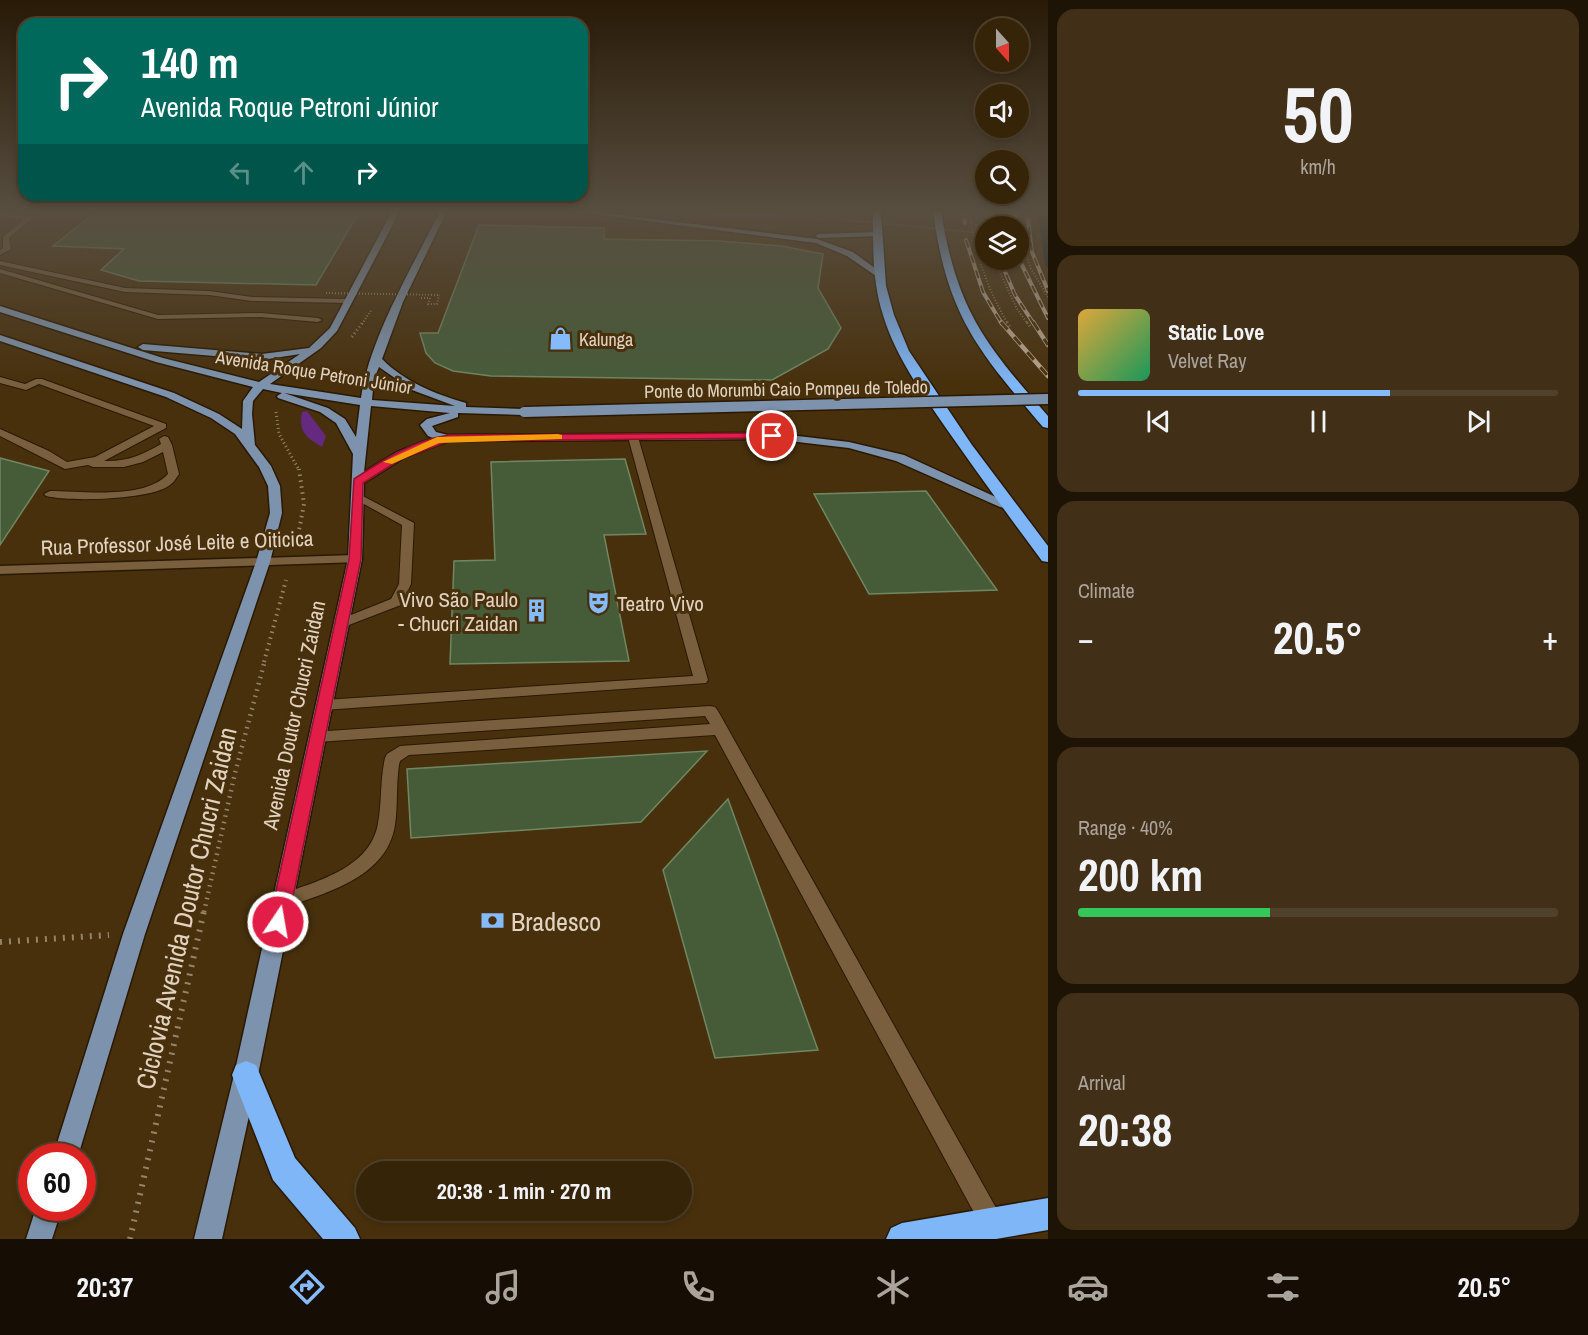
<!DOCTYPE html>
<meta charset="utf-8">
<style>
body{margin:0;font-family:"Archivo Narrow",sans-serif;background:#413017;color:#f1f3f6;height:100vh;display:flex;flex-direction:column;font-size:22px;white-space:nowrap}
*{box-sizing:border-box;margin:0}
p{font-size:20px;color:#aaa49c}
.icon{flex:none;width:33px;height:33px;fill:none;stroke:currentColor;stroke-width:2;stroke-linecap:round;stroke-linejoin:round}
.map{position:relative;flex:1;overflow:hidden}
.side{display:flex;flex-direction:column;gap:9px;padding:9px;background:#1e1405;width:540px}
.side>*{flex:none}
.banner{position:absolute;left:18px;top:18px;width:570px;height:183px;border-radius:18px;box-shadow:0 3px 9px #0003,0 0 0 2px #50412a;background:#00695c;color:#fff;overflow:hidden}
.needle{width:39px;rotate:159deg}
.buttons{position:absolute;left:975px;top:18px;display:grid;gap:12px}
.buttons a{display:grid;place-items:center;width:54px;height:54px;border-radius:50%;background:#362409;box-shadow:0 3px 9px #0003,0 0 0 2px #50412a;font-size:30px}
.speed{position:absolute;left:18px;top:1143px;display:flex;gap:12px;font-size:30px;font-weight:700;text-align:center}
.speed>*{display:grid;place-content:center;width:78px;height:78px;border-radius:50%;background:#362409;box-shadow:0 3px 9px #0003,0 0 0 2px #50412a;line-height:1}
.speed .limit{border:9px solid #d22;background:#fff;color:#111}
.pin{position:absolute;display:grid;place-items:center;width:51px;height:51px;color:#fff;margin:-26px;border:3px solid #fff;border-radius:50%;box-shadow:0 2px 6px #0007}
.me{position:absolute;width:66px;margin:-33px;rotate:12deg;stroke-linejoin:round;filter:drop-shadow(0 0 4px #0008)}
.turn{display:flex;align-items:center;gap:21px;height:126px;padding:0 24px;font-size:27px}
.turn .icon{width:78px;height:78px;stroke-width:2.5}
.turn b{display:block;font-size:42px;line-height:51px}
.lanes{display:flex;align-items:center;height:57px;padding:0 24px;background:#0003;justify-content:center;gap:30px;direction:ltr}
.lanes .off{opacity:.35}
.big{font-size:45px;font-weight:700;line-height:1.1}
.side .card{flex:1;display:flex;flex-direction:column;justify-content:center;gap:9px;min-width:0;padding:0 21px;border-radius:18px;background:#413017}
.side .dial{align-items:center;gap:0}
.dial b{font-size:78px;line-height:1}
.song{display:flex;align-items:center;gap:18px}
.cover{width:72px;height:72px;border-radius:9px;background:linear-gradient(135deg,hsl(40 70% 55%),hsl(150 70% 35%))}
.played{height:6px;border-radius:3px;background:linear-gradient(90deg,#86bbfb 65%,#50412a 65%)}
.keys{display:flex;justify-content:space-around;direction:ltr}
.heat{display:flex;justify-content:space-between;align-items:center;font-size:33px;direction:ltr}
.charge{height:9px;border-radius:4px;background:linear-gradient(90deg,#34c759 40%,#50412a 0)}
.trip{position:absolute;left:356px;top:1161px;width:336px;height:60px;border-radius:30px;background:#362409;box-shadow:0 3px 9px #0003,0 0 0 2px #50412a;font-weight:700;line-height:60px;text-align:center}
.dock{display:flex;height:96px;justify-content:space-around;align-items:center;background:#160e04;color:#aaa49c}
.dock .icon{width:42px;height:42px}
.dock .current{color:#86bbfb}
.dock b{font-size:27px;color:#f1f3f6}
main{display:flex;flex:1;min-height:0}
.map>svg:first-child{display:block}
.built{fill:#513507}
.green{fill:#65297f}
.water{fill:#082121}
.building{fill:#465c39;stroke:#708762;stroke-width:1.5}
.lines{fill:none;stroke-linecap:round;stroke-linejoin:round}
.lane-casing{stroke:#2a1900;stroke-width:2}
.secondary-casing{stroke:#2a1900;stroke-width:3}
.primary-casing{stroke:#2a1900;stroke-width:3}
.highway-casing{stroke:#2a1900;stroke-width:3}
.path-far4{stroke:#968368;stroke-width:2;stroke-dasharray:1 2;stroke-linecap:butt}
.path-far3{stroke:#968368;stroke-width:3;stroke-dasharray:1 3;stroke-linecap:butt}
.path-far2{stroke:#968368;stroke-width:4;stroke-dasharray:1.5 4.5;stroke-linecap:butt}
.path-far1{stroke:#968368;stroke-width:4.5;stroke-dasharray:1.5 5;stroke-linecap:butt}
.path{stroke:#968368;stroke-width:6;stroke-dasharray:2 7;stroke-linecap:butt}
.lane{fill:#795f3d;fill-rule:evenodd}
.secondary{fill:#795f3d;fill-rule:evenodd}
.primary{fill:#7d93ad;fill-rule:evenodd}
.highway{fill:#7fb6f8;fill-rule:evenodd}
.rail-far1-casing{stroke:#b9a891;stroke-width:4}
.rail-casing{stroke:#b9a891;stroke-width:4.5}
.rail-far1{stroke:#48300c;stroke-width:2;stroke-dasharray:8;stroke-linecap:butt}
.rail{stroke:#48300c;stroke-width:3;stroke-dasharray:10;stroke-linecap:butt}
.primary-bridge-casing{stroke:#2a1900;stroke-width:13;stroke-linecap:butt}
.path-bridge{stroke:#968368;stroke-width:2;stroke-dasharray:1 2;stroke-linecap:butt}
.primary-bridge{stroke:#7d93ad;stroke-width:10}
.route{fill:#e11d48;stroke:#92132f;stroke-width:1.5}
.slow{fill:#f59e0b}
.labels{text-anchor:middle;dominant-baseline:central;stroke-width:6;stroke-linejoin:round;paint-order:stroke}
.far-poi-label{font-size:18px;fill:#e2d3c1;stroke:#48300c;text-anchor:start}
.far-street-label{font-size:18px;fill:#e2d3c1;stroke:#48300c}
.street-label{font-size:21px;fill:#e2d3c1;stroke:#48300c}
.poi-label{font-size:21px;fill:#e2d3c1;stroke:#48300c;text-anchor:end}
.near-street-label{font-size:26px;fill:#e2d3c1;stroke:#48300c}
.near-poi-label{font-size:26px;fill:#e2d3c1;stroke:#48300c;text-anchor:start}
</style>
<main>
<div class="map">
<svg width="1048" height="1239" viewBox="0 0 1048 1239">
<rect width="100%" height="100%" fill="#48300c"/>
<path class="built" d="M612 211H799L782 231Z"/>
<path class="green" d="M682 211H779L769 221Z
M307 411 326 436 322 447C306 438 298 431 302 412Z"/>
<path class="water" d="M1038 211H1048V268L1045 264Z"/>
<path class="building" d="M97 211H360L316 285 139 281 101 270 124 249 53 246Z
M479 225 604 228V239L720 241 782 246 823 254 818 288 841 328 828 349 772 380 491 376 453 371 435 363 426 353 420 333H438Z
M0 458 49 471 0 545Z
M625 459 646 534 604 535 629 661 450 664 454 561 495 560 491 462Z
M926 491 997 590 869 594 814 494Z
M707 751 641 822 411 838 407 769Z
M728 799 818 1050 715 1058 663 870Z"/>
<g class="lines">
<defs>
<path id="lane" d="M0 213 33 217 9 238 11 249 0 255V250L3 248V237L24 219 0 217Z
M0 261 125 288 209 291 252 297 348 299 352 301 348 303 252 301 209 295 125 292 0 265Z
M0 269 158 315 261 313 318 318 322 320 318 322 261 317 158 319 0 273Z
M0 377 25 384 36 379H42L166 424V428L104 461C126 462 142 455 161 444L159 439 164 436 168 437 172 445 179 474C177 477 174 482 170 485 151 500 70 502 46 496L44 494 50 491C83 491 144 500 168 474L163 452 143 462 124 467H93L88 465 65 469 0 436V429L49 451 67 462 95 457 154 426 39 384 26 390 0 383Z
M633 434 638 437 708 680 706 683 324 710 319 709 317 705 319 701 324 700 693 676 628 437Z
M357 493 414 523 411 584 401 605 341 628 336 627 334 624 336 621 391 599 399 584 402 525 353 498V494Z
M710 706 715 707 718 711 1000 1215 1004 1223 1000 1231 992 1235 984 1231 715 735 409 755 400 761 399 765C396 785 398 805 395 825 387 876 331 891 290 906L283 909 276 906 274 901 276 896C314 882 371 869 378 823 382 802 380 780 385 758L387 754 400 746 710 724 705 716 317 742 312 740 309 736 312 732Z"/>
<path id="secondary" d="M355 555 360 556 362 559 360 562 0 574V566Z"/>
<path id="primary" d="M392 211H400L337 331 321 348 270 384 361 398C369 339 413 266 440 211H447L403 302 382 359C405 382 435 394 466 403V407L524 409 529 412 524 415 458 413V417L432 426 436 432 448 435 772 433 849 442 904 455 1011 504 1005 508 1000 507 896 461 849 448 772 439 449 441 405 457 364 483 362 559 258 1075 222 1239H194L234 1075 348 559 353 454 336 423 320 412 278 398 277 396 282 393 263 389 253 401 252 414 255 445 271 466 280 486 282 513 270 562 145 934 78 1156H53L123 934 256 562 270 513 268 486 259 467 235 434 211 418 166 397 0 341V335L174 393 219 414 242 429 243 401 253 387 156 362 0 312V306L163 358 259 382 300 354 262 360 143 350 138 347 143 344 262 354 309 348 330 328ZM379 367 412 390 455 406 372 400 374 379ZM284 393 360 405 356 437 345 419 328 408ZM371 406 450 413 427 419 420 425 428 436 433 438 397 452 364 472Z
M570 211H588L817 239 853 252 883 274 876 276 847 256 816 243Z
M876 232 879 236 819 238 815 236 819 234Z
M36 1208H62L52 1239H26Z"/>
<path id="highway" d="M873 211H881L886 286 894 315 909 351 972 445 1048 546V562L1042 561C1010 518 979 475 948 431 923 394 896 358 883 315 872 281 873 246 873 211Z
M933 211H941C957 310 984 343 1048 416V428L1043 427C977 350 947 315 933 211Z
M246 1061 256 1065 295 1158 355 1228 360 1239H323L273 1180 232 1075 236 1065Z
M1048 1198V1230L996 1239H886L891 1228 902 1223Z"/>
</defs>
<use href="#lane" class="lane-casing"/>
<use href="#secondary" class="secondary-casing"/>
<use href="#primary" class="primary-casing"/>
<use href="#highway" class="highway-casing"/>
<path class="path-far4" d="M970 211C974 252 987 288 1008 324
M985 211 986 226
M1017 211 1018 226
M818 220 820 214 843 216
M976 224 978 241
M981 225 982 233
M1018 231 1031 269 1048 297
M976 241 986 242
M994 260 1017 309 1028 324
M421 298H430L428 304H437L439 295
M362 324 372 309"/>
<path class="path-far3" d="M1007 322 1010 327
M1027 322 1031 328
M352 337 363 322
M276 412 279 434 299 470"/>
<path class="path-far2" d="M297 541 304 504 299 469
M264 662 286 580"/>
<path class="path-far1" d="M204 912 235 773 265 660"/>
<path class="path" d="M0 942 109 935
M130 1239 204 911"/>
<use href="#lane" class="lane"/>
<use href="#secondary" class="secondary"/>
<use href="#primary" class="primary"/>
<use href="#highway" class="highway"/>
<defs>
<path id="rail-far1" d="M964 211 965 223
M991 211 993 226
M1027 211 1032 252 1048 291
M1014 226 1015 211
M966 240 983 292 1002 324
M1018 257 1048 318
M1000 260 1015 295 1034 324"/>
<path id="rail" d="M1001 322 1048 376
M1033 322 1048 345"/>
</defs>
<use href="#rail-far1" class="rail-far1-casing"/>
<use href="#rail" class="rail-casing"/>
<use href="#rail-far1" class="rail-far1"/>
<use href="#rail" class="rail"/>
<defs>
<path id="primary-bridge" d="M524 412 1048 399"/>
</defs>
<use href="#primary-bridge" class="primary-bridge-casing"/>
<path class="path-bridge" d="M845 220 982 233
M326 293 439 295"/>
<use href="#primary-bridge" class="primary-bridge"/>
</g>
<linearGradient id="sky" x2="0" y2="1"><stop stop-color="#281a07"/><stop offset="0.55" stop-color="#584e40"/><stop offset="1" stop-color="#584e40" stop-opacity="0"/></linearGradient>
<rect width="1048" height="384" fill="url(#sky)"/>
<path class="route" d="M772 433 777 436 776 438 449 441 401 459 363 483 361 559 288 922 285 928 278 930 272 928 269 922 349 559 354 479C383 460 414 440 449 435Z"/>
<path class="slow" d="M558 434 562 435V439L439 443 392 464 383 462 437 437Z"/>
<defs>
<symbol id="shop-bare" viewBox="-9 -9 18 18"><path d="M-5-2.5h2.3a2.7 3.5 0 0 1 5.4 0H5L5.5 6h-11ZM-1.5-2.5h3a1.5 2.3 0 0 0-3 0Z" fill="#86bbfb" stroke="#48300c" stroke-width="2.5" paint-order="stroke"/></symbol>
<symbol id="theatre-bare" viewBox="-9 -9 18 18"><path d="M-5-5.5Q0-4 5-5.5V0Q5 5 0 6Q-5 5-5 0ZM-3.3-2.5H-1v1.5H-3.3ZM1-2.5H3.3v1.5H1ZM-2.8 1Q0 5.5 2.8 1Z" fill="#86bbfb" stroke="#48300c" stroke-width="2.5" paint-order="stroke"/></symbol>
<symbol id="building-bare" viewBox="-9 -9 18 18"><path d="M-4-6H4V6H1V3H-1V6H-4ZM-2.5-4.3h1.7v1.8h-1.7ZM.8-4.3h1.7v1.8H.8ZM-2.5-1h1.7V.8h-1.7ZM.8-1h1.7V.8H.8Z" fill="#86bbfb" stroke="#48300c" stroke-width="2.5" paint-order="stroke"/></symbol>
<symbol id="bank-bare" viewBox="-9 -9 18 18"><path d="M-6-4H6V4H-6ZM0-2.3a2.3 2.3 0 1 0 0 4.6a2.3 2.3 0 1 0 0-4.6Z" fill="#86bbfb" stroke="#48300c" stroke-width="2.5" paint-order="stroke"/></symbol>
</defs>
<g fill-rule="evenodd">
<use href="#shop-bare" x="544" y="322" width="33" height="33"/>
<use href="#theatre-bare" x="582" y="586" width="33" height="33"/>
<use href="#building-bare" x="520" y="594" width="33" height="33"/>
<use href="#bank-bare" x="476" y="904" width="33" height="33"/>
</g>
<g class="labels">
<g class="far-poi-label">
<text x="579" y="339">Kalunga</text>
</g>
<g class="far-street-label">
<text transform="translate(314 372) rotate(9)">Avenida Roque Petroni Júnior</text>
<text transform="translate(786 389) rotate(-1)">Ponte do Morumbi Caio Pompeu de Toledo</text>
</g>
<g class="street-label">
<text transform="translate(177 543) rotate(-2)">Rua Professor José Leite e Oiticica</text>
<text transform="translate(294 715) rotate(-78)">Avenida Doutor Chucri Zaidan</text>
</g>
<g class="poi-label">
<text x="518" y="599">Vivo São Paulo<tspan x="518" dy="24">- Chucri Zaidan</tspan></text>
<text x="617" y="603" text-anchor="start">Teatro Vivo</text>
</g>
<g class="near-street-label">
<text transform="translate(186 908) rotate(-77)">Ciclovia Avenida Doutor Chucri Zaidan</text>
</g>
<g class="near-poi-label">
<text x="511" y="921">Bradesco</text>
</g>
</g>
</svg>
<div class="buttons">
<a><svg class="needle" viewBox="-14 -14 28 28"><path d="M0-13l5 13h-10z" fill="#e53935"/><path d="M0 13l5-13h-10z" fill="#aaa49c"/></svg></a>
<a><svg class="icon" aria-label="sound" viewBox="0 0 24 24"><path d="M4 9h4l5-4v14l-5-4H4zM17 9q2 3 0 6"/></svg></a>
<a><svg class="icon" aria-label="search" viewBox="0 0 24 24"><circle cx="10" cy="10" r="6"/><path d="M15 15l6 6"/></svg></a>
<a><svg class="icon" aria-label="layers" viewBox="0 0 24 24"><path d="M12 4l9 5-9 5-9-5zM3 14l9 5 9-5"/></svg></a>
</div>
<div class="speed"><div class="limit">60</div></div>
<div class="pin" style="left:772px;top:436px;background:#d93025"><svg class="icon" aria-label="arrive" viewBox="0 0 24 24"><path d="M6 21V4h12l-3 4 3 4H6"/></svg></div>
<svg class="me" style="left:278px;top:922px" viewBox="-20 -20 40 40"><circle r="17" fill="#e11d48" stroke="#fff" stroke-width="3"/><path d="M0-11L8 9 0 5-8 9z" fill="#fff"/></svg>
<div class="trip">20:38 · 1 min · 270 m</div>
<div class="banner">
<div class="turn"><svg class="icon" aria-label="right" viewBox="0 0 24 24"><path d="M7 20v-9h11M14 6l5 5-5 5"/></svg><div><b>140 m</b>Avenida Roque Petroni Júnior</div></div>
<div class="lanes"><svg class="icon off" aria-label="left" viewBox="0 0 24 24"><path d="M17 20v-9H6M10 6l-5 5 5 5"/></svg><svg class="icon off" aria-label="ahead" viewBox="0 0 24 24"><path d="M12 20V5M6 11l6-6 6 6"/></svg><svg class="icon" aria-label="right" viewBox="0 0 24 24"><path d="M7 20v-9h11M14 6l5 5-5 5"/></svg></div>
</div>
</div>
<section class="side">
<div class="card dial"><b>50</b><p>km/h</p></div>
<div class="card">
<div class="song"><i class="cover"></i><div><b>Static Love</b><p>Velvet Ray</p></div></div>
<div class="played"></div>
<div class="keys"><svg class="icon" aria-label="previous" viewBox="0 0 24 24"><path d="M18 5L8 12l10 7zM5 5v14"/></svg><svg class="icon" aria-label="pause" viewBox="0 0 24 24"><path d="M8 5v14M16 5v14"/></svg><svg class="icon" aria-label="next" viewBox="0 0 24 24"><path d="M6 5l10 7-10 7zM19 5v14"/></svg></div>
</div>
<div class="card"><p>Climate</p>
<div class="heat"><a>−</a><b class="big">20.5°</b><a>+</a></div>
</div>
<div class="card"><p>Range · 40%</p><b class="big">200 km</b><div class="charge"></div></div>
<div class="card"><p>Arrival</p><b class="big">20:38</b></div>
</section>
</main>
<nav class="dock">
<b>20:37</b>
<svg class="icon current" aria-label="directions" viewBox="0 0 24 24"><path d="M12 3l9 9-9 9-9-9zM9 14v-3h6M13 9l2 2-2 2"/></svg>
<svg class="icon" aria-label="music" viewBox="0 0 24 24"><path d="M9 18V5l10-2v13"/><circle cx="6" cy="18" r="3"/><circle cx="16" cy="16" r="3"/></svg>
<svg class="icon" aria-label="phone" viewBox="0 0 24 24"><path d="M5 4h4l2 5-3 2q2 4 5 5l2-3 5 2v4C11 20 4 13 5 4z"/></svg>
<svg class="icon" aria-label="climate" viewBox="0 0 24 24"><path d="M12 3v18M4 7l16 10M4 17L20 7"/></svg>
<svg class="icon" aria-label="car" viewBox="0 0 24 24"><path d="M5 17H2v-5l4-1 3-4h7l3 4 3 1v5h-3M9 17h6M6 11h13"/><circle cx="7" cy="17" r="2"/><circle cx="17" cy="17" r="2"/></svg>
<svg class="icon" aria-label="filters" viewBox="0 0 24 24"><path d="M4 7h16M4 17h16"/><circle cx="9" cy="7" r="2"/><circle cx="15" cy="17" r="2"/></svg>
<b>20.5°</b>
</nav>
